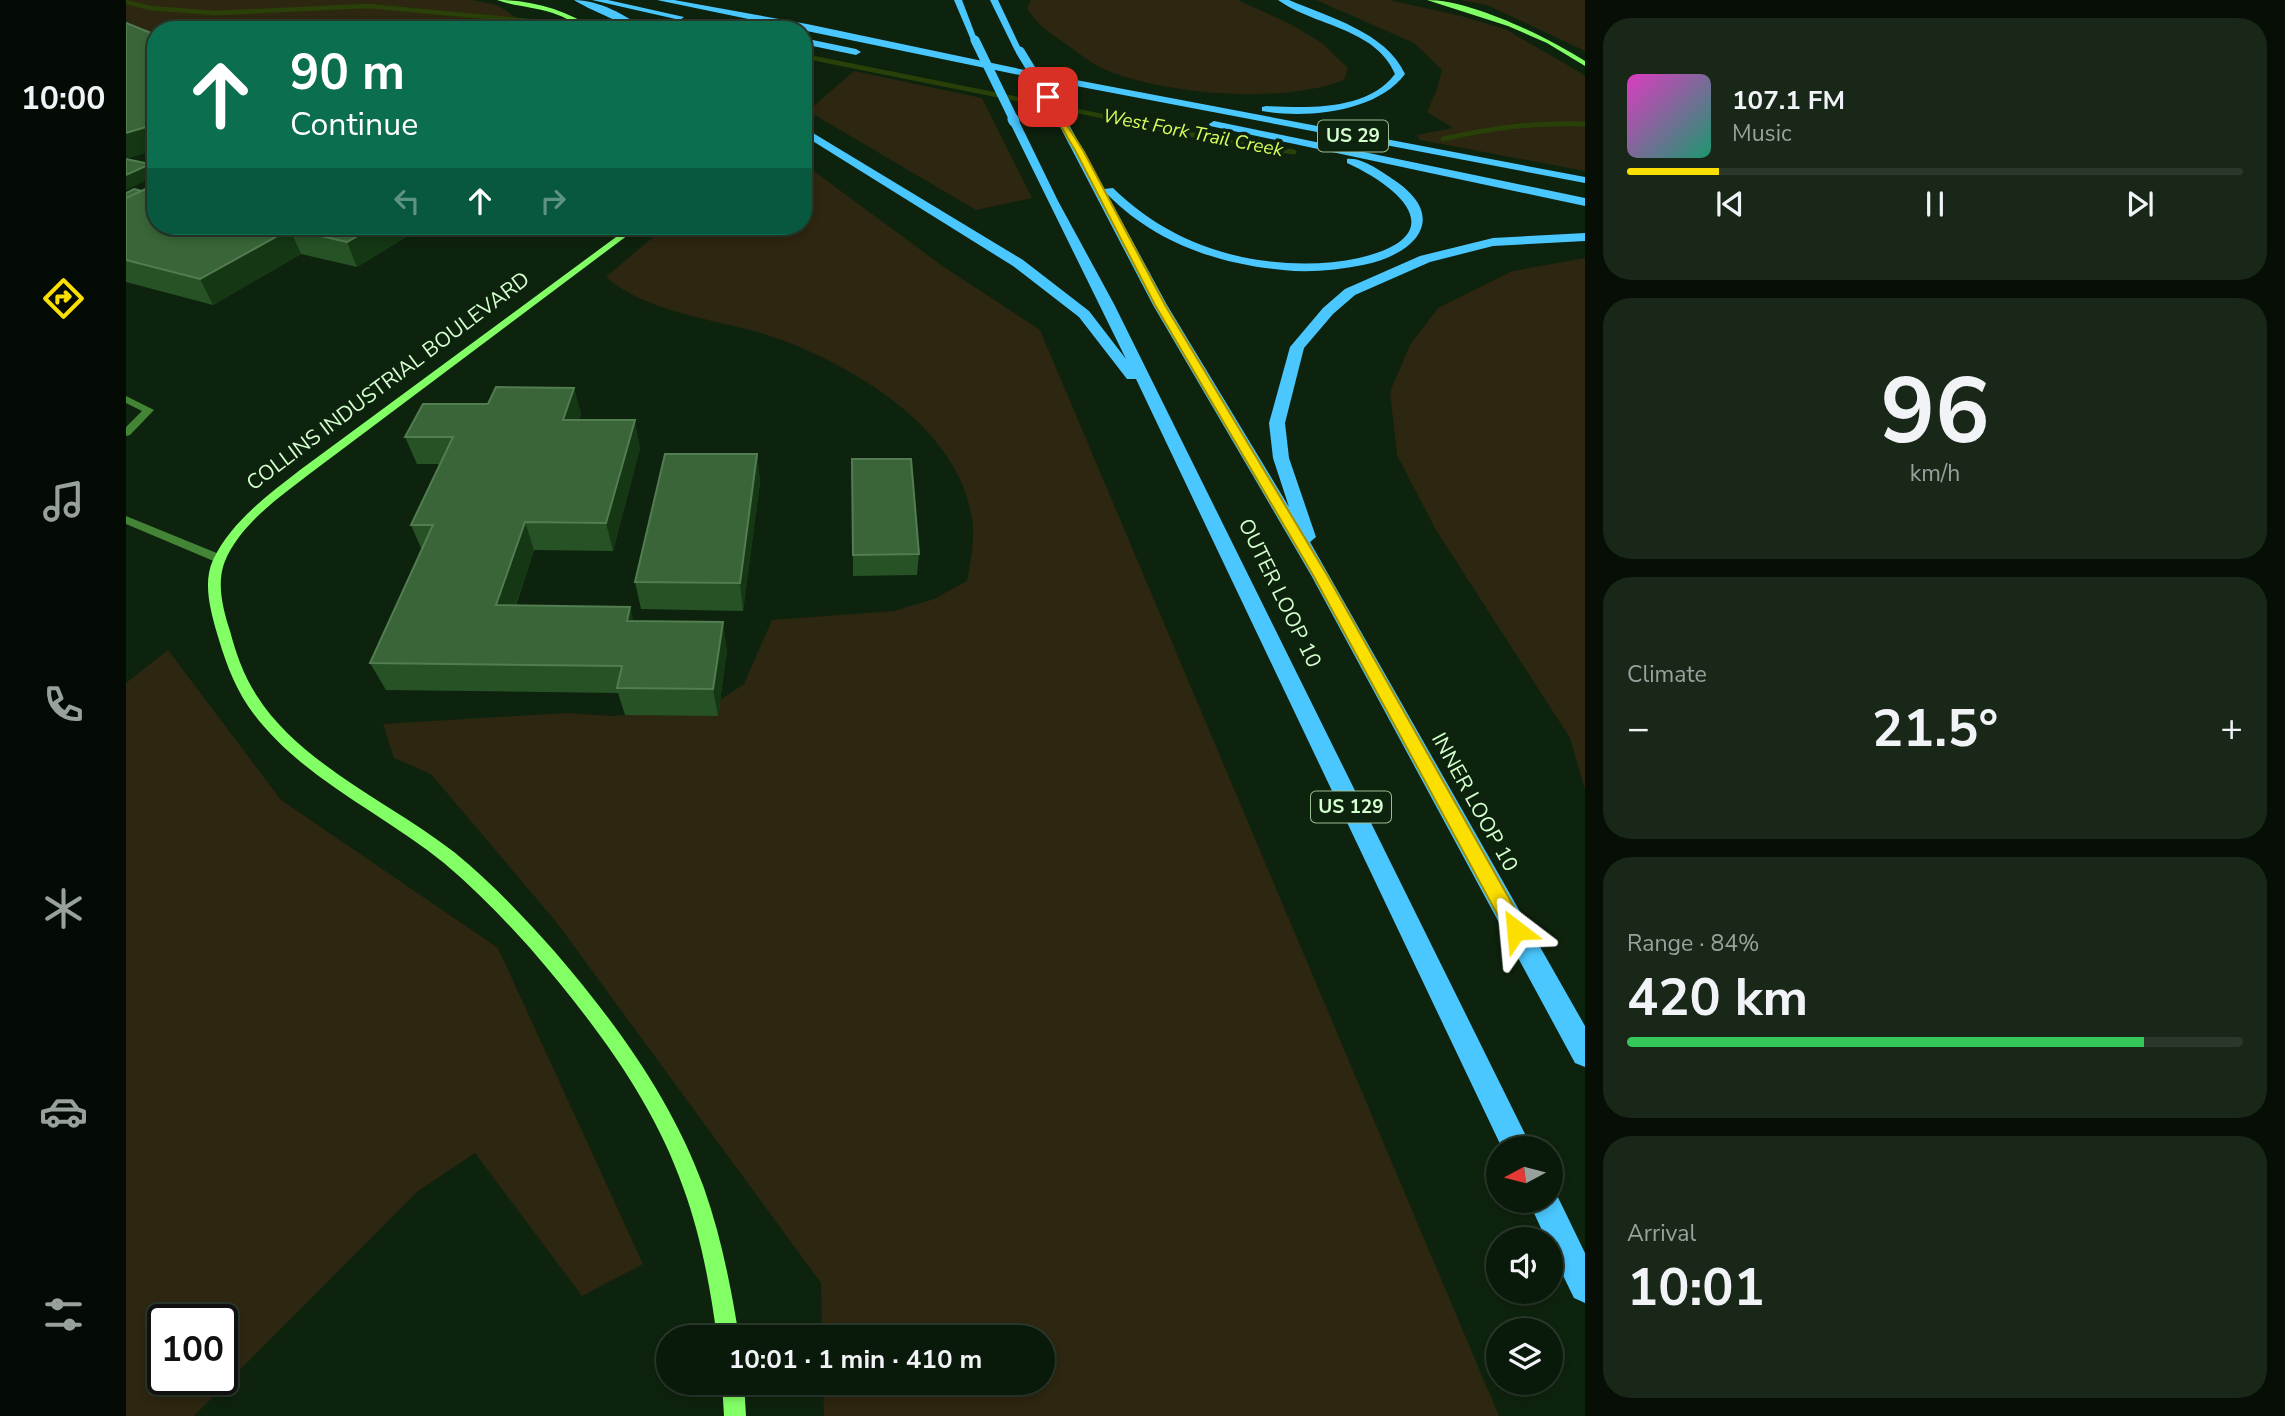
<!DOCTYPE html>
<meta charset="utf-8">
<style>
body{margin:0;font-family:"Nunito Sans",sans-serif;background:#182718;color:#f1f3f6;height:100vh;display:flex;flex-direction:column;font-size:26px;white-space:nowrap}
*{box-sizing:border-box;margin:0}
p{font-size:23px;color:#99a19c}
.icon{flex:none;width:38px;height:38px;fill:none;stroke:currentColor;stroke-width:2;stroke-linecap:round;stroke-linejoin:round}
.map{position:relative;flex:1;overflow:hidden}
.details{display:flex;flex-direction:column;gap:18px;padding:18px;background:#060e06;width:700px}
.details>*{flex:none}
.guide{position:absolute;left:21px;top:21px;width:665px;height:214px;border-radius:28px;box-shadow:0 4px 10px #0003,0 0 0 2px #2a382b;background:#0b6e4f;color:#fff;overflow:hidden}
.needle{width:46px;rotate:263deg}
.controls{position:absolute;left:1360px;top:1136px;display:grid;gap:14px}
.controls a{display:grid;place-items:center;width:77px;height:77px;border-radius:50%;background:#0a1a0a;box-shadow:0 4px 10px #0003,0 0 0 2px #2a382b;font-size:35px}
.speed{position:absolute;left:21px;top:1304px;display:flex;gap:14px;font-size:35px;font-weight:700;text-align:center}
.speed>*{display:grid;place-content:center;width:91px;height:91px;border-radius:50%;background:#0a1a0a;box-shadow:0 4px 10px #0003,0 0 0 2px #2a382b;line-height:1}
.speed .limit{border:4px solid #111;border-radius:10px;background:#fff;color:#111}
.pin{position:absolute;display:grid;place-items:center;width:60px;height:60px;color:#fff;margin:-30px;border-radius:14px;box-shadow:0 4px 10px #0006}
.me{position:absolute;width:77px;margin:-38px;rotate:331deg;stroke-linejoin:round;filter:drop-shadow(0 0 5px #0008)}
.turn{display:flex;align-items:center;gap:24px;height:147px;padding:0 28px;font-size:32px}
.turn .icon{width:91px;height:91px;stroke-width:2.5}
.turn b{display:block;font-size:49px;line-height:60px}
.lanes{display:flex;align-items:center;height:66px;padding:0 28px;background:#0003;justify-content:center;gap:35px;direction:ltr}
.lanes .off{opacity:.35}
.big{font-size:52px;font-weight:700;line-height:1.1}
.details .widget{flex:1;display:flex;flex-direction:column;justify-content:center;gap:10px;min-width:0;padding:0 24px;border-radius:28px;background:#182718}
.details .dial{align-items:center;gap:0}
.dial b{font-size:91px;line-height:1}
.song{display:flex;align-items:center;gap:21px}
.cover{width:84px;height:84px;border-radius:10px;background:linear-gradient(135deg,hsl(310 70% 55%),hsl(160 70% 35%))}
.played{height:7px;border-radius:4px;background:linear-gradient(90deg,#fadf00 15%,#2a382b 15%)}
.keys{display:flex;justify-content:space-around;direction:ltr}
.heat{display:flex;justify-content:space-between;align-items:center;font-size:38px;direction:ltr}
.charge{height:10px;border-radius:5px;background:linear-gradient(90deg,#34c759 84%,#2a382b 0)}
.trip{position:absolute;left:530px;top:1325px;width:399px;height:70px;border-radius:35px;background:#0a1a0a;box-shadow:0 4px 10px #0003,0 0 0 2px #2a382b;font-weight:700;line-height:70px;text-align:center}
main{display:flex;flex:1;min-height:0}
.dock{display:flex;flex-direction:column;width:126px;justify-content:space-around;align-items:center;background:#040a04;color:#99a19c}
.dock .icon{width:49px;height:49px}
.dock .active{color:#fadf00}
.dock b{font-size:32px;color:#f1f3f6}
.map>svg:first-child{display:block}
.green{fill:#2d2610;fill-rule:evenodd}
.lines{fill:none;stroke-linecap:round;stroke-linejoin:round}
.stream-far1{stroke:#294108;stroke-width:4.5}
.stream{stroke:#294108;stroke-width:5}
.street{fill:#448437;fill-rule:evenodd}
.secondary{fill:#83ff66;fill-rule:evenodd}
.highway{fill:#4ac7ff;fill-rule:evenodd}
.highway-bridge-far1{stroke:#4ac7ff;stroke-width:9}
.highway-bridge{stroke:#4ac7ff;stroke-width:11}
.wall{fill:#265226}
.shaded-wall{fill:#153714}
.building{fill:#396538;stroke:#517d50;stroke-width:2}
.route{fill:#fadf00;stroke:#a29100;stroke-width:2}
.labels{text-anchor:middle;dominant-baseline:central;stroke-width:7;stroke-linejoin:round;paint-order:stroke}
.far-water-label{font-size:19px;font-style:italic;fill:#d6ff5d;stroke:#0e230d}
.shield{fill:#0e230d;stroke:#99bd95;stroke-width:2}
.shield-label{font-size:19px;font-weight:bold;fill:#d4ffcf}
.street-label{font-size:21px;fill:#d4ffcf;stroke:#0e230d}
</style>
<main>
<nav class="dock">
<b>10:00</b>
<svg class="icon active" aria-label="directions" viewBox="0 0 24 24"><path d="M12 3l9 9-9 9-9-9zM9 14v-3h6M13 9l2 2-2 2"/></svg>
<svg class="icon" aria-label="music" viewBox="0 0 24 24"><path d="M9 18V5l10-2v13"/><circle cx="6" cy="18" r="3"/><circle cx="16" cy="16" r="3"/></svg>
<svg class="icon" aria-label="phone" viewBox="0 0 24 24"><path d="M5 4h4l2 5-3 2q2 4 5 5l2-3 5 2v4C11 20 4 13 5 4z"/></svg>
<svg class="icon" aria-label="climate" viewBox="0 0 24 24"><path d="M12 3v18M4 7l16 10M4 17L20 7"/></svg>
<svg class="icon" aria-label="car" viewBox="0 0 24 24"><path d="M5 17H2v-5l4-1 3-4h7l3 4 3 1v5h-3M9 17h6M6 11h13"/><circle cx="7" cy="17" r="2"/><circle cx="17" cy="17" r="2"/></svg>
<svg class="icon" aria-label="filters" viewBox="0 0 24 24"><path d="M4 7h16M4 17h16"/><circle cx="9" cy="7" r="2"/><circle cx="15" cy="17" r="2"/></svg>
</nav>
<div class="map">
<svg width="1459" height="1416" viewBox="0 0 1459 1416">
<rect width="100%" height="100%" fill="#0e230d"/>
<path class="green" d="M0 0H346L371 5 403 26 30 30V43L0 42Z
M905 0H1112L1166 25 1196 43 1222 68 1218 80C1157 104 1040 95 980 70 966 64 952 53 940 44 924 33 911 25 901 8Z
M1190 0H1263L1335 16 1379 29 1455 73 1459 76V171L1294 140 1291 135 1327 128 1301 112 1311 89 1316 70 1288 43Z
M1334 0H1459V51L1361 5Z
M728 71 856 98 906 198 850 210 682 111Z
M677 163 815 265 914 330 1373 1416H698L697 1383 917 1382V1337H696L695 1283 431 923 305 774 268 758 257 724 439 713 486 716 582 708 618 684 646 620 768 611 808 599 841 581C844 564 848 546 847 528 840 428 720 360 635 333 586 319 518 311 480 277L540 226H677Z
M1459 258V790L1444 738 1310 530 1271 455 1264 392 1284 345 1312 308 1387 271Z
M42 650 155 800 372 948 517 1264 456 1296 349 1153 292 1191 68 1416H0V683ZM37 1320H96V1379H37Z"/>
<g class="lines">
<path class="stream-far1" d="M0 2 24 8 89 13 242 6 435 24
M475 26 496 27
M677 56 996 120"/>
<path class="stream" d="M987 119 1118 145 1168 152
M1317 139C1369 127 1406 123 1459 124"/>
<path class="street" d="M0 396 28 410 4 435 0 436V427L16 411 0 403Z
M0 516 98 556 100 559 94 563 90 562 0 524Z"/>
<path class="secondary" d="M371 0C404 0 442 10 469 30 456 30 444 19 432 15 413 7 390 7 371 0Z
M1301 0C1346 0 1421 37 1459 61V66L1421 43 1382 26Z
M505 226H514L182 475C152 498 114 525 99 561 90 583 97 609 104 631 110 654 118 676 131 696 174 764 265 803 328 852 365 882 398 917 429 952 490 1023 546 1100 578 1188 595 1236 605 1287 613 1337H591C584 1286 575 1236 557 1187 526 1098 465 1019 404 948 377 918 349 889 318 863 254 811 170 776 122 706 106 682 98 657 90 630 84 608 77 582 87 560 105 522 142 495 174 470Z
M596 1382H618L620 1416H598Z"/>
<path class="highway" d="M448 0C472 0 501 15 519 30 509 30 458 7 448 0Z
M466 0H482L558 17 554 20Z
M531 0H548L681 24 908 72 1459 177V183L908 78Z
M828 0H836L852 42 845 40Z
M864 0H872L897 53 889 51Z
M1152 0H1163C1202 17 1260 32 1279 74 1251 112 1181 119 1136 111V107L1140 106C1182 108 1241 111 1269 74 1250 28 1188 26 1152 0Z
M677 38 730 49 735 52 730 55 677 44Z
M884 119 893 121 932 201 988 304 1406 1148H1376L1010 379H1001L953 317 887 266 677 135V127L897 260 963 311 1000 359 883 121Z
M932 119 941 121 978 189 987 188C1024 224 1066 246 1116 257 1154 265 1196 266 1233 258 1326 236 1278 189 1221 163V159C1236 157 1256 172 1268 180 1325 218 1288 255 1237 265 1211 270 1184 273 1157 270 1091 264 1028 242 981 194L1041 305 1163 507 1147 458 1143 423 1164 347 1197 308 1219 289 1294 256 1367 238 1459 233V241L1367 246 1304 262 1229 295 1207 314 1178 348 1159 423 1163 458 1190 537 1184 542 1459 1026V1067L1449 1063 1185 575 1027 305 931 121Z
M1088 121 1459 198V206L1084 126 1083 124Z
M1424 1188 1428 1189 1459 1253V1303L1448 1298 1424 1249V1239H1420L1402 1200H1424Z"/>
<path class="highway-bridge-far1" d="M849 40 888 120
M894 51 936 120"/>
<path class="highway-bridge" d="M887 119 888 121
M935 119 936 121"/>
</g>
<path class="wall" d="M16 191 30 226H298L231 267 175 254 87 305 0 282V193Z
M448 388 455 415 453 420 514 448 487 551 408 550 390 605 507 621 601 649 592 716 499 715 492 693 260 690 244 663 296 550 285 525 314 464H291L279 437 362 404Z
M631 454 634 482 617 611 515 609 509 582Z
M726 459 793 554 791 575 727 576Z"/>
<path class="shaded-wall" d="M30 124V150L0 159V133Z
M24 164 30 176 0 190V175Z
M249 226H298L231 267 221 242Z
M164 229 175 254 87 305 74 279Z
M448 388 455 415 444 447 437 420Z
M509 420 514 448 487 551 480 523Z
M631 454 634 482 617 611 614 583Z
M399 522 408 550 380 632 370 605Z
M504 607 511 634 501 621Z
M597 622 601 649 592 716 587 689Z"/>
<path class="building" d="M0 23 30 35V124L0 133Z
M0 159 24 164 0 175Z
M30 184V226H249L221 242 164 229 74 279 0 260V198Z
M8 189 16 191 0 198V193Z
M370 387 448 388 437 420H509L480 523 399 522 370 605 504 607 501 621 597 622 587 689 491 688 496 666 244 663 307 525H285L327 437H279L297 404H362Z
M539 454H631L614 583 509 582Z
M726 459H785L793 554 727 555Z"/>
<path class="route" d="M922 95 958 152 1039 305 1201 575 1397 923 1400 930 1397 936 1390 938 1383 936 1187 575 1029 305 950 152 918 97Z"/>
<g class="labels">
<g class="far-water-label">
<text transform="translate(1067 133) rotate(11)">West Fork Trail Creek</text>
</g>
<g class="shield">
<rect x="1192" y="120.5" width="70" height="31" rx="5"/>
<rect x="1185" y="791.5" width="80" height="31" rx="5"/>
</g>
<g class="shield-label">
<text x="1227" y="136">US 29</text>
<text x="1225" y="807">US 129</text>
</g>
<g class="street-label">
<text transform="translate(262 381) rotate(-37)">COLLINS INDUSTRIAL BOULEVARD</text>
<text transform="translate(1154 593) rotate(64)">OUTER LOOP 10</text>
<text transform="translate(1349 802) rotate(61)">INNER LOOP 10</text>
</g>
</g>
</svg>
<div class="controls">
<a><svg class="needle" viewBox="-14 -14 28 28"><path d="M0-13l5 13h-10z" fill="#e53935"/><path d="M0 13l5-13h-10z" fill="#99a19c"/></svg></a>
<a><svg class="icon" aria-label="sound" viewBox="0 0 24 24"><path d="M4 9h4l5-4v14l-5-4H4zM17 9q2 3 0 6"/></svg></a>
<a><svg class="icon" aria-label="layers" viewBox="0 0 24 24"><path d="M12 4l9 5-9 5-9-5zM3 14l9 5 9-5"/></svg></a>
</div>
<div class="speed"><div class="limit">100</div></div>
<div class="pin" style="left:922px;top:97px;background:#d93025"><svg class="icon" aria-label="arrive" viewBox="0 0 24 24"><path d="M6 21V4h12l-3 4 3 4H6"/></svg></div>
<svg class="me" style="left:1390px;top:930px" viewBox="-20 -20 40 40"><path d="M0-17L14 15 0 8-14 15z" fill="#fadf00" stroke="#fff" stroke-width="4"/></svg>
<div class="trip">10:01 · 1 min · 410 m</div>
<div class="guide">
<div class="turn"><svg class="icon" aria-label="ahead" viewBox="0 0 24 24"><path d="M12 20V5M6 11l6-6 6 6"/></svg><div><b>90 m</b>Continue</div></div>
<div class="lanes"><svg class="icon off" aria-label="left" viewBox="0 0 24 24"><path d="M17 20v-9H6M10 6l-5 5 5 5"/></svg><svg class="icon" aria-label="ahead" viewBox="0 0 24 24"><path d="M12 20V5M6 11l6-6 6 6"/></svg><svg class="icon off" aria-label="right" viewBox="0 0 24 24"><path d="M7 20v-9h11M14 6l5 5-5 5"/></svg></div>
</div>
</div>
<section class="details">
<div class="widget">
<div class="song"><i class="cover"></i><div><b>107.1 FM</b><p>Music</p></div></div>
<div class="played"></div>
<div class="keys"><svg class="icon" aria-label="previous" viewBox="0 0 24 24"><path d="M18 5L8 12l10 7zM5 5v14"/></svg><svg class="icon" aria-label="pause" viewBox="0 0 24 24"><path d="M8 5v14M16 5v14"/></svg><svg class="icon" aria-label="next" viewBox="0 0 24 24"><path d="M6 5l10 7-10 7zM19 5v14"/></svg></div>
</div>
<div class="widget dial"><b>96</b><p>km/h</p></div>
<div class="widget"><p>Climate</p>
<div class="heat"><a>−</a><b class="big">21.5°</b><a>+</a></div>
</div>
<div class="widget"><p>Range · 84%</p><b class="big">420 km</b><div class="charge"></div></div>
<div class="widget"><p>Arrival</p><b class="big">10:01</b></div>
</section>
</main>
